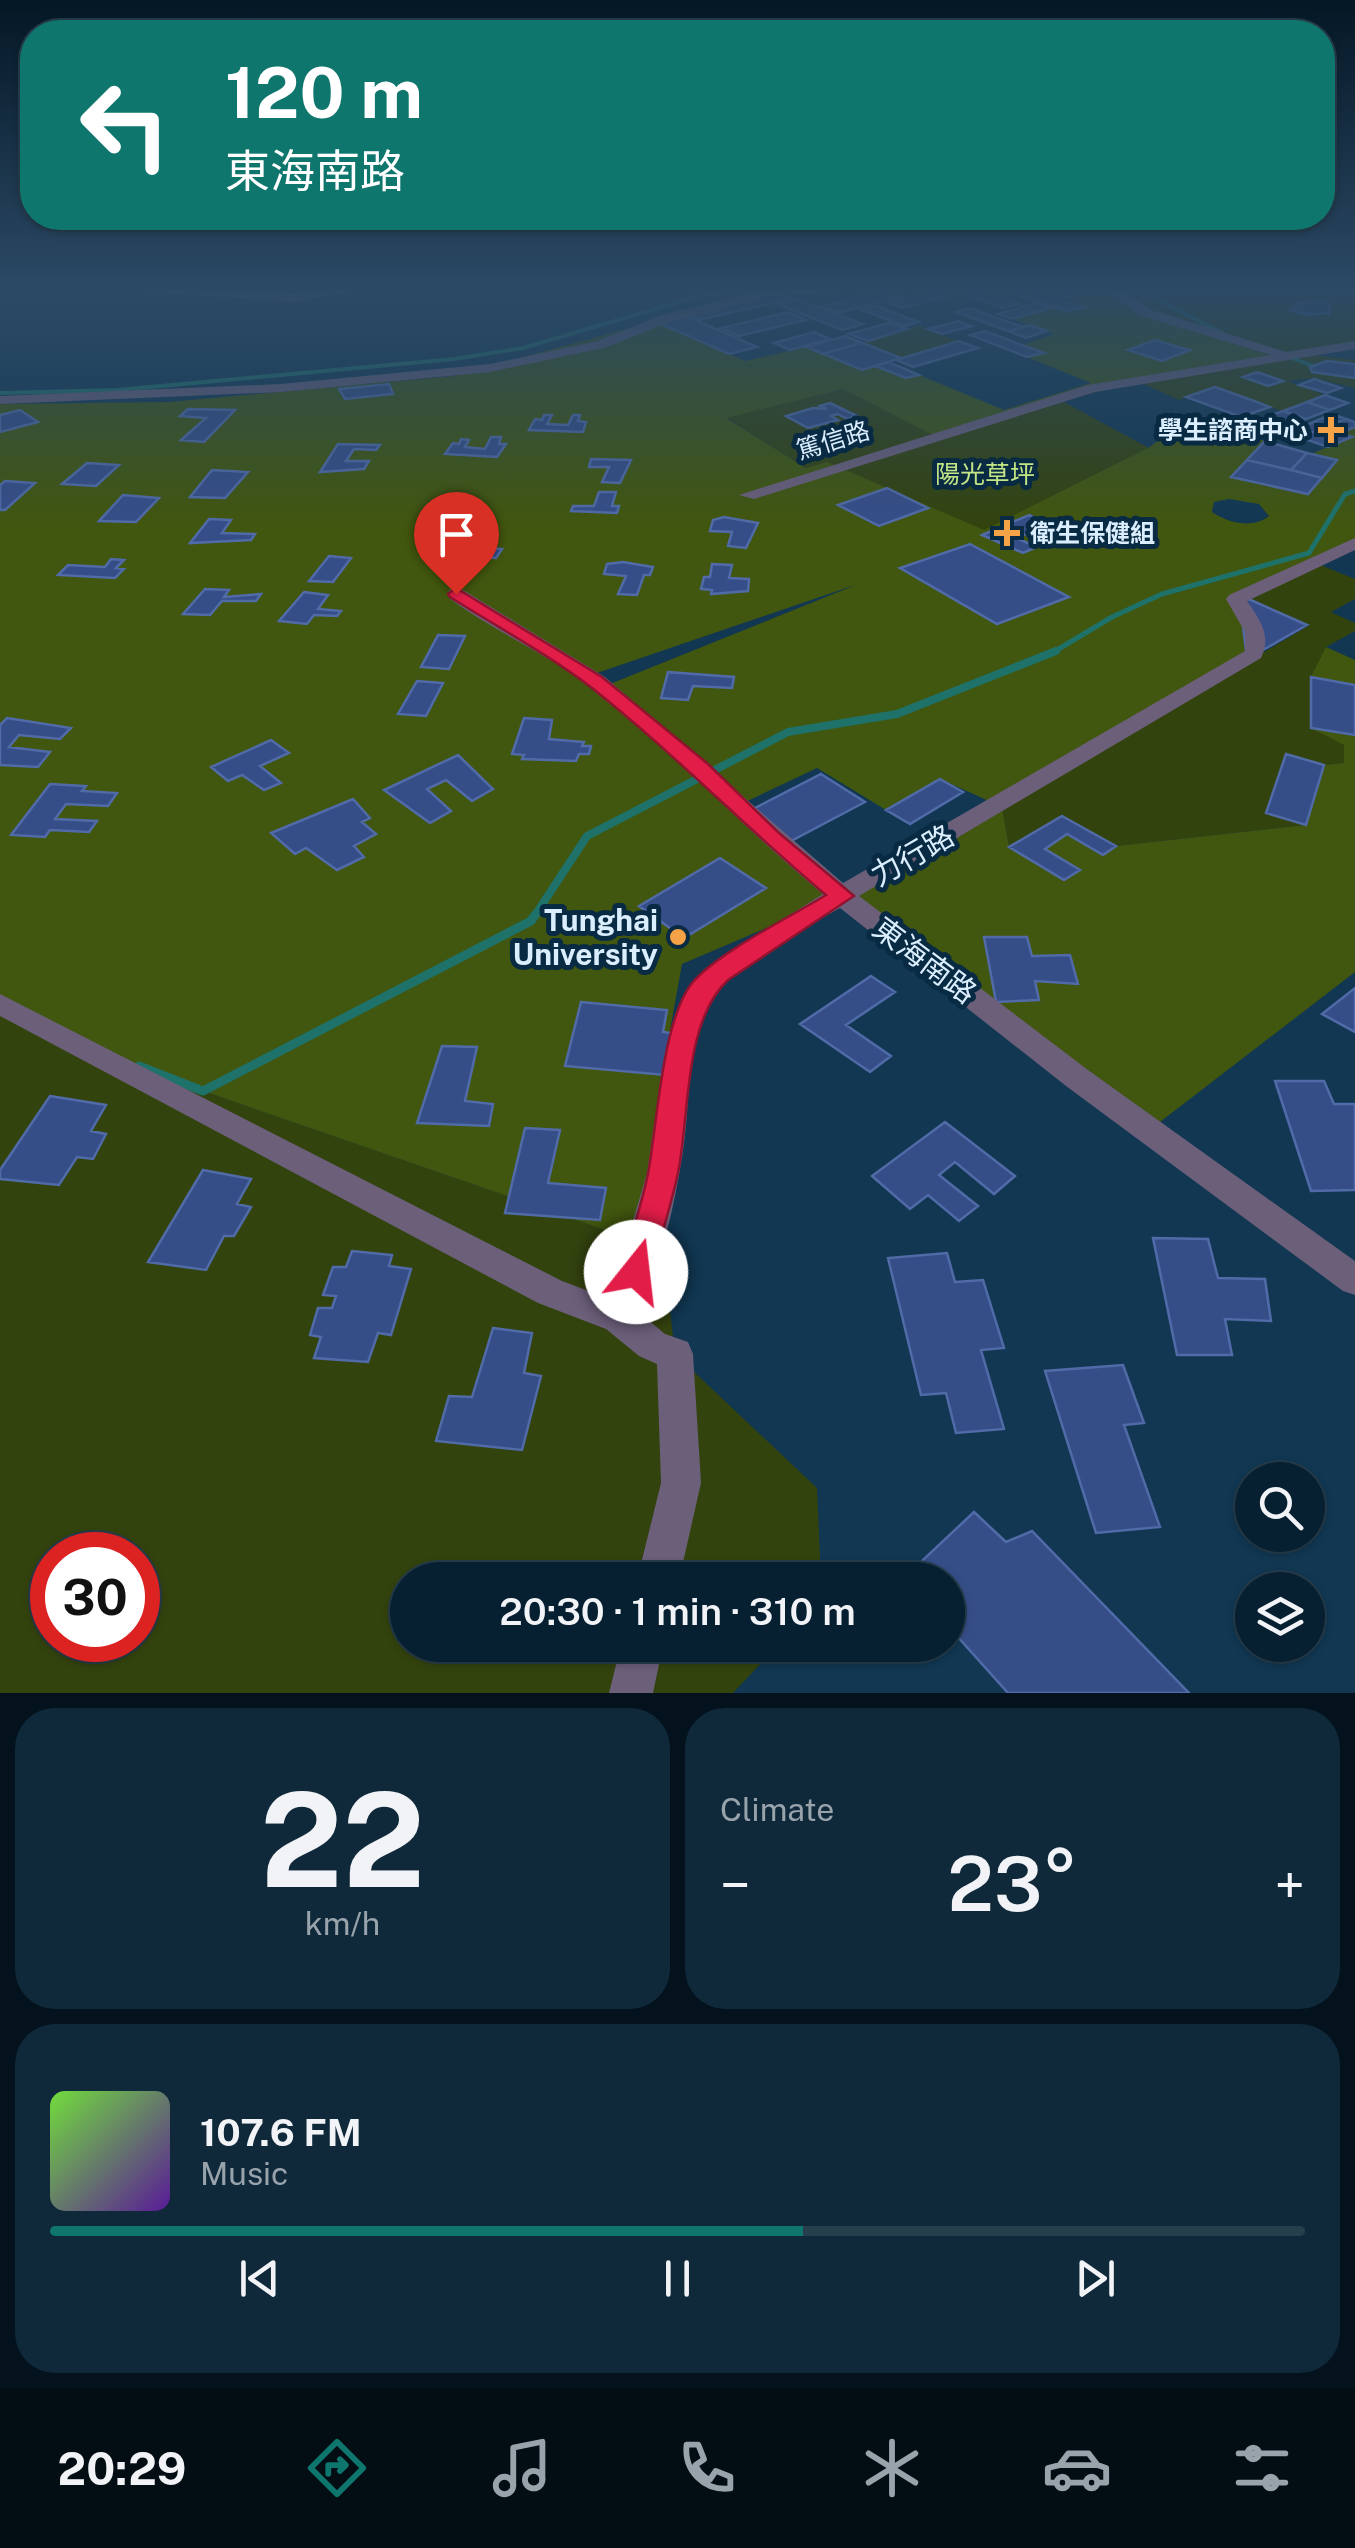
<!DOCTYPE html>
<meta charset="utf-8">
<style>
body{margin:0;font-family:"Public Sans","Noto Sans TC",sans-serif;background:#0f283a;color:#f1f3f6;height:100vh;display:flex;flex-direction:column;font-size:38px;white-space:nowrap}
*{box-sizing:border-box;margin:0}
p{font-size:32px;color:#98a3ac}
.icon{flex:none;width:55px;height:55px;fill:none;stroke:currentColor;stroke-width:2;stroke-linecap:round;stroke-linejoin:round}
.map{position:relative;height:1693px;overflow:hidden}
.drawer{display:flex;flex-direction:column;gap:15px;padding:15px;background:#03121c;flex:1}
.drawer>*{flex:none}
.guide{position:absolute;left:20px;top:20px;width:1315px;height:210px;border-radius:40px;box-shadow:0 2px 8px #0004,0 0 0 2px #273e4d;background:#0f766e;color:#fff;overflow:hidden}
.fabs{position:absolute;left:1235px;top:1462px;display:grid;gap:20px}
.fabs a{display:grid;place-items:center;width:90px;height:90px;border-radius:50%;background:#062032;box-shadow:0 2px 8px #0004,0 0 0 2px #273e4d;font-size:50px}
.speed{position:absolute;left:30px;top:1532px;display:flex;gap:20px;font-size:50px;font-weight:700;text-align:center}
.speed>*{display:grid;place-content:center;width:130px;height:130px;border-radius:50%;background:#062032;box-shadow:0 2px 8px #0004,0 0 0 2px #273e4d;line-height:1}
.speed .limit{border:15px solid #d22;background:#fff;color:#111}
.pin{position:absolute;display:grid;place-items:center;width:85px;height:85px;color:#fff;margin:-102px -42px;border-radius:50% 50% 50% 0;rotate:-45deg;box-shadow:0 0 10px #0007}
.pin .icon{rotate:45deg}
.me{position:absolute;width:110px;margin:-55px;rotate:16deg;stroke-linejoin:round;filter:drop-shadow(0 0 8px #0008)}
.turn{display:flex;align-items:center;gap:35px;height:210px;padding:0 40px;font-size:45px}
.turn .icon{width:130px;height:130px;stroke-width:2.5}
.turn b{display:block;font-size:70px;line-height:85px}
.big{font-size:75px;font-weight:600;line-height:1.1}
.drawer .card{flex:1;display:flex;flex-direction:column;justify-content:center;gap:15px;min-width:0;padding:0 35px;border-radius:40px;background:#0f283a}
.drawer .dial{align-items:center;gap:0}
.dial b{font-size:130px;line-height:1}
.song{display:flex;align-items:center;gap:30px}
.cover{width:120px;height:120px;border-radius:15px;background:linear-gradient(135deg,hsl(100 70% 55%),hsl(270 70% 35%))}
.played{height:10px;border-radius:5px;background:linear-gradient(90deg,#0f766e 60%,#273e4d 60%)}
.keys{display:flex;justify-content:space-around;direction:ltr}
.heat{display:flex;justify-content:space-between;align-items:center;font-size:55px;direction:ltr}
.drawer .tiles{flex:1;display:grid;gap:15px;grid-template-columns:1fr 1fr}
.card:last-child{grid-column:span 2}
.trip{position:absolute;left:390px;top:1562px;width:575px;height:100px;border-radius:50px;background:#062032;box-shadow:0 2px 8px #0004,0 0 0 2px #273e4d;font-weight:600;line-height:100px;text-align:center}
.tabs{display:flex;height:160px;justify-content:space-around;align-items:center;background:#020d14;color:#98a3ac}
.tabs .icon{width:70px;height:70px}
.tabs .current{color:#0f766e}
.tabs b{font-size:45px;color:#f1f3f6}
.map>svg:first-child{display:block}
.built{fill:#113752;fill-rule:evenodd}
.green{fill:#33430e;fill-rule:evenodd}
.forest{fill:#41560e;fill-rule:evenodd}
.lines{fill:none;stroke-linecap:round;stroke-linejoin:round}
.stream-far3{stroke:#1f7269;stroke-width:4}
.stream-far2{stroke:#1f7269;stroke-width:5}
.stream-far1{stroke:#1f7269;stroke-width:8}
.stream{stroke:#1f7269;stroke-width:9}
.building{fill:#364e88;stroke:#506ba7;stroke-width:2.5}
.minor{fill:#6b5f7a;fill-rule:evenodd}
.route{fill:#e11d48;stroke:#92132f;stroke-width:2.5}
.poi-dot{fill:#f6a247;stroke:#082a43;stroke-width:4}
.labels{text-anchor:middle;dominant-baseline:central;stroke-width:10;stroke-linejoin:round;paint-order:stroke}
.far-poi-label{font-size:25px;font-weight:bold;fill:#dbeefe;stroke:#082a43;text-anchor:end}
.far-street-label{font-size:25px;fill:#dbeefe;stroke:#082a43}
.far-park-label{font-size:25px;fill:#c3e585;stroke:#082a43}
.street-label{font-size:30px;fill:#dbeefe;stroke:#082a43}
.poi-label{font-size:30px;font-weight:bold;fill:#dbeefe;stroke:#082a43;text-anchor:end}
</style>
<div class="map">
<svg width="1355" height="1693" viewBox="0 0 1355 1693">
<rect width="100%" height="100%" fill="#082a43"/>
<path class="built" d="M0 288H1355V1693H0ZM1252 1480H1308V1535H1252ZM52 1555H138V1640H52ZM408 1580H948V1645H408ZM1252 1590H1308V1645H1252Z"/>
<path class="green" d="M1100 288 1355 290V345L1304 354 1355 360V364L1327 361 1310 368 1312 372 1355 378V388L1313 378 1287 381 1325 395 1282 411 1215 388 1179 400 1137 381 1272 356 1190 329Z
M919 325 959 341 901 358 861 343Z
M843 389 933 434 1062 401 1149 448 984 531 827 463 806 468 725 417Z
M1313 562 1355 579V599L1331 612 1355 623V631L1326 647 1344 745V763L1324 765 1306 825 1116 846 1062 816 1009 847 1002 807 1308 626 1244 597Z
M0 1012 203 1091 663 1250 675 1354 817 1488 821 1580H408V1645H778L733 1693H0ZM52 1555H138V1640H52Z"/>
<path class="forest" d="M1100 288 1190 329 1274 357 1137 381 933 435 843 389 726 418 806 468 827 462 984 530 1148 448 1194 415 1265 441 1232 477 1308 494 1336 461 1311 454 1350 438 1339 433 1355 427V543L1239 599 1248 635 1247 659 1002 807 1009 847 1064 880 1079 870 1045 849 1067 834 1103 855 1116 846 1306 825 1324 765 1344 763V745L1311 728V677L1326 647 1355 660V972L1160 1122 841 896 682 964 660 1086 663 1250 203 1091 0 1012V404L169 402 454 376 655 321 745 361 807 347 862 370 875 366 906 378 919 375 1004 410 1091 383 1027 357 1042 352 1022 345 1055 334 1012 319 1050 308 1067 311 1081 308 1067 297ZM1229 499 1259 504 1269 516C1253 529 1228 523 1212 512L1214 502ZM858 584 610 684 594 674ZM817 768 886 810 940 779 1000 806 842 895 739 805Z"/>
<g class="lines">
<path class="stream-far3" d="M1135 288 1222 333
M1287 356 1321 369
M0 393 118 390 454 359 523 348 702 295 793 288"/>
<path class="stream-far2" d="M1052 653 1112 617 1162 594 1309 553 1345 494 1355 491"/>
<path class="stream-far1" d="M534 917 587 836 788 732 897 714 1056 651"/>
<path class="stream" d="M139 1066 203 1091 531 921 535 915"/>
</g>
<path class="building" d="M972 288 1019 304 1003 308 948 289Z
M1024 288 1083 307 1067 311 1003 290Z
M1061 288H1100L1067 297 1049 291Z
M936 290 952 295 902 308 888 303Z
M883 291 900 297 838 313 822 306Z
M777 293 791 299 699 320 686 315Z
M798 299 863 324 842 330 777 304Z
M1321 302 1330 304 1329 313 1308 315 1290 310 1298 304 1295 303Z
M1036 303 1050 308 1012 319 998 314Z
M877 306 910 319 919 322 904 326 862 310Z
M970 308 1023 327 1008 331 955 312Z
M788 312 806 320 739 336 721 328Z
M684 315 757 347 729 354 657 322Z
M958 321 972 326 942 334 928 329Z
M888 323 907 329 868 341 849 334Z
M1030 325 1047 331 1026 338 1008 331Z
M985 331 1022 345 1044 353 1027 357 970 335Z
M814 332 830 339 790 350 774 343Z
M845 336 901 358 862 370 807 347Z
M845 336 861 343 823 354 807 347Z
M1155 340 1181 348 1190 350 1162 361 1128 350Z
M959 341 978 348 913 367 896 360Z
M1327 361 1355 364V378L1312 372 1310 367Z
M888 362 905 369 919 375 906 378 875 366Z
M1257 372 1283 381 1268 386 1243 377Z
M1314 379 1341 388 1327 393 1299 385Z
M389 384 393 394 345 399 339 389Z
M1215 387 1249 399 1270 407 1241 417 1186 397Z
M1325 395 1348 403 1330 410 1307 402Z
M1307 402 1330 410 1306 419 1283 411Z
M830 403 857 416 847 419 838 414 831 416 838 420 808 428 786 416 813 408 827 409 820 406Z
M188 409 235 410 204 442 181 440 206 418 180 416Z
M20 410 38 422 0 432V415Z
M1283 411 1306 419 1293 424 1269 416Z
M1332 414 1346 419 1299 437 1288 433Z
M544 415H552L547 424 568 425 573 415H580L578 421 586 422 583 432 529 430 535 419 542 420Z
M1346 419 1355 422V427L1339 433 1352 437 1328 447 1299 437Z
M491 437H501L499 444H506L497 457 445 454 453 443 459 444 461 439 469 440 465 447 485 449Z
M1265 441 1307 453 1337 460 1308 494 1231 477Z
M1265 441 1307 453 1291 470 1247 460Z
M338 444 380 445 376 450 354 449 346 461H369L364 469 320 472Z
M1307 453 1337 460 1322 478 1291 470Z
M591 459 631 460 620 483 602 482 609 467H589Z
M87 463 119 465 96 486 62 484Z
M212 470 248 472 225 498 190 497Z
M5 481 35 483 5 510H0V485Z
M887 488 928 508 879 526 838 505Z
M599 492H616L612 506H619L617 513 571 511 573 506H594Z
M123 495 159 498 136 522 99 521Z
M1029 515 1067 532 1056 536 1038 529 1016 538 1037 547 1023 553 982 535Z
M724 517 758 523 746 548 728 546 732 532 710 531 713 520Z
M209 519 231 520 222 533 255 534 251 540 190 543Z
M480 535 496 536 489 548 502 549 496 558 451 555 459 546 475 547Z
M970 544 1069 597 997 624 900 568Z
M329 556 351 558 333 582 309 581Z
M111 559 124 560 116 568 124 569 115 578 58 575 68 565 105 567Z
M623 562 653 567 650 575H644L637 595 618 594 626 576 604 574 607 564Z
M712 564 732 565 729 578 749 579 748 591 711 594 712 590 701 589 704 577H710Z
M205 589 229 590 224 597 261 594 256 601H222L210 615 183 614Z
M304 592 328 595 318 609 341 611 337 616 314 615 307 624 279 621Z
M1244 597 1307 625 1247 659 1241 610Z
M438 635 465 636 449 669 421 667Z
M668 672 734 677 732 688 693 686 688 700 661 698Z
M1311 677 1355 685V735L1311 728Z
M417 681 443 683 426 716 398 714Z
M7 718 71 728 60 739 19 735 9 747 50 752 38 767 0 765V725Z
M524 718 552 720 549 739 584 742 582 746H591L589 754H579L576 761 522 759 524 755 512 754Z
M271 740 289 753 260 766 281 783 264 790 242 775 228 781 211 767Z
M1286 754 1324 765 1306 825 1266 813Z
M458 755 493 789 472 801 446 780 427 789 451 811 430 823 384 790Z
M821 774 865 802 791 841 749 811Z
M940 779 963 792 910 824 886 810Z
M50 784 86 786 82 791 117 793 108 806 66 804 55 819 97 821 89 832 50 830 45 837 11 835Z
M353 799 370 818 362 822 376 834 354 846 364 857 337 870 306 848 295 854 271 833Z
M1062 816 1116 846 1103 855 1067 834 1045 849 1080 870 1064 880 1009 847Z
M720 858 766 888 684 938 639 906Z
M984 937H1027L1032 956 1070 955 1078 984 1035 981 1039 1000 996 1002Z
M871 976 895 992 846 1025 891 1056 870 1072 800 1024Z
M1355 988V1032L1322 1014Z
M581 1002 667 1010 663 1032 672 1033 665 1075 565 1066Z
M442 1046 477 1047 465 1101 493 1104 489 1126 417 1123Z
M1275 1081H1324L1334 1104H1355V1190L1311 1191Z
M50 1096 106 1105 91 1131 106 1134 93 1159 77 1157 59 1185 0 1179V1170Z
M945 1122 1015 1176 994 1194 955 1162 939 1175 978 1206 959 1221 928 1195 910 1209 872 1176Z
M525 1128 560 1130 548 1183 606 1188 600 1220 505 1213Z
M203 1170 251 1179 237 1204 251 1207 234 1236H224L206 1270 148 1262Z
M1153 1238 1208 1239 1218 1278 1265 1279 1271 1321 1225 1319 1232 1355H1177Z
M352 1251 392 1255 389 1266 411 1269 391 1335 378 1333 368 1362 314 1358 321 1337 310 1335 318 1308H332L336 1296 323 1295 333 1267H346Z
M947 1253 955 1282 983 1280 1004 1348 981 1350 1004 1429 956 1433 946 1393 921 1395 888 1258Z
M493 1328 532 1333 524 1373 541 1376 522 1450 436 1441 449 1396 472 1397Z
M1123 1365 1144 1423 1124 1425 1160 1527 1096 1533 1045 1371Z
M974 1512 1006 1542 1032 1531 1189 1693H1008L948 1626V1580H913L908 1574Z"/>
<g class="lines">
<path class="minor" d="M142 288 295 294 370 288 295 302 148 292Z
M772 288H842L836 292 772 296 669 322 607 347 490 372 281 392 0 404V396L281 384 490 364 598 341 659 316Z
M1105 288H1119L1149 309 1286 352 1355 341V349L1095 392 754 499 739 495 1088 385 1271 355 1139 315Z
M1335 288H1355V296L1337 291Z
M1355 538V550L1247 601C1260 620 1272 636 1261 658L859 896 1088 1070 1355 1261V1295L1343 1291 1066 1086 840 908C803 929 731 964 710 1001 688 1039 690 1093 685 1136 679 1187 661 1268 640 1313L665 1334 688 1342 693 1354 701 1483 679 1580H637L661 1483 657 1364 639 1356 606 1329 538 1303 0 1016V994L562 1281 610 1299 647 1173 664 1058 684 995 719 959 823 894C744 829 674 752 593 689 548 654 495 632 449 598V590H463L605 677 843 883 1245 651V632L1226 599 1229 595Z
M621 1645H663L653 1693H609Z"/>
</g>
<linearGradient id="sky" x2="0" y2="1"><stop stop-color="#041725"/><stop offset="0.55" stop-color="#2c4a66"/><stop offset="1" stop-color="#2c4a66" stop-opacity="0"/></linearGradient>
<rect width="1355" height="525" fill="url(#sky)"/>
<path class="route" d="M456 588 602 677 708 764 779 833 854 896 728 980C683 1022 690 1115 678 1173 671 1206 660 1239 651 1272L647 1281 636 1285 624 1281 620 1272C630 1238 643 1203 649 1168 657 1122 663 1019 692 983 717 953 790 917 826 895 746 828 674 753 592 688 548 654 497 627 450 597L448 594Z"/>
<g class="poi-dot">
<path d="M1326 415h10v10h10v10h-10v10h-10v-10h-10v-10h10z"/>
<path d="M1002 518h10v10h10v10h-10v10h-10v-10h-10v-10h10z"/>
<circle cx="678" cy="937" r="10"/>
</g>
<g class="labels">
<g class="far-poi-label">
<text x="1308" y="430">學生諮商中心</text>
<text x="1030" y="533" text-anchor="start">衛生保健組</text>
</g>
<g class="far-street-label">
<text transform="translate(833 440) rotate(-17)">篤信路</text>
</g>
<g class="far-park-label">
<text x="985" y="474">陽光草坪</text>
</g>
<g class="street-label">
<text transform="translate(912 855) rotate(-30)">力行路</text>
<text transform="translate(925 960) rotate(37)">東海南路</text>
</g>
<g class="poi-label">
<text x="658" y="920">Tunghai<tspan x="658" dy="34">University</tspan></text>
</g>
</g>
</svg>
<div class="fabs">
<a><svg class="icon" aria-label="search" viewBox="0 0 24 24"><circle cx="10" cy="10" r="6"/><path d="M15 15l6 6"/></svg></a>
<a><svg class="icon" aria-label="layers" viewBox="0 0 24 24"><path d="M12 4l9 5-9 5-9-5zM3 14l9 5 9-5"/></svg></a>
</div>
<div class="speed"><div class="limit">30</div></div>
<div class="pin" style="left:456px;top:594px;background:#d93025"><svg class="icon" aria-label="arrive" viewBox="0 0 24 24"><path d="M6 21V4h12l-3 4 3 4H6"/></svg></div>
<svg class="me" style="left:636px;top:1272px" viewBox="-20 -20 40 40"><circle r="19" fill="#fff"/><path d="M0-13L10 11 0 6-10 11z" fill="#e11d48"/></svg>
<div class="trip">20:30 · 1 min · 310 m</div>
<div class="guide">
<div class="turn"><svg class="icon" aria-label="left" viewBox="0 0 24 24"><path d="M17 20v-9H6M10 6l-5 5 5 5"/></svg><div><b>120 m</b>東海南路</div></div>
</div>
</div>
<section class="drawer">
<div class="tiles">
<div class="card dial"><b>22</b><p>km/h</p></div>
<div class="card"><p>Climate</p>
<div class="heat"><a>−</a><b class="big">23°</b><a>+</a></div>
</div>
<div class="card">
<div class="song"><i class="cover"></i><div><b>107.6 FM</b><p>Music</p></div></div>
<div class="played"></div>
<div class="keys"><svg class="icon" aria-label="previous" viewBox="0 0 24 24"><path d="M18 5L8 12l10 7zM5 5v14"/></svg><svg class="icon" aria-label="pause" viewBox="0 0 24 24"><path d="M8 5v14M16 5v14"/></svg><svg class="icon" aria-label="next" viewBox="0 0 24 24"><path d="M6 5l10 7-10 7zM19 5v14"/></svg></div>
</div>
</div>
</section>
<nav class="tabs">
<b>20:29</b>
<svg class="icon current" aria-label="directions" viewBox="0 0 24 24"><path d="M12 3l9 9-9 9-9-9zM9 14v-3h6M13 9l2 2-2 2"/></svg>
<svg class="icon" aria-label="music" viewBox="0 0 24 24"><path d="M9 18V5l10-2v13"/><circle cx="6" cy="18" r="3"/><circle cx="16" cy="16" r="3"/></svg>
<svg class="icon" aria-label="phone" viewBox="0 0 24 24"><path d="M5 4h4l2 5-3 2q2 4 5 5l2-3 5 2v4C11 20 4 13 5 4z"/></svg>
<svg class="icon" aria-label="climate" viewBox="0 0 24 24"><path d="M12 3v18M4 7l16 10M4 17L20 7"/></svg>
<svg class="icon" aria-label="car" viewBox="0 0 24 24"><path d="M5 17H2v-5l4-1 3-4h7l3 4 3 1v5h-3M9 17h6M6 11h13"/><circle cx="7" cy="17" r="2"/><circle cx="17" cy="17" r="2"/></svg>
<svg class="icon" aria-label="filters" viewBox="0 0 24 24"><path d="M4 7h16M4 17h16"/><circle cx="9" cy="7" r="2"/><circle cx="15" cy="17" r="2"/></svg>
</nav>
